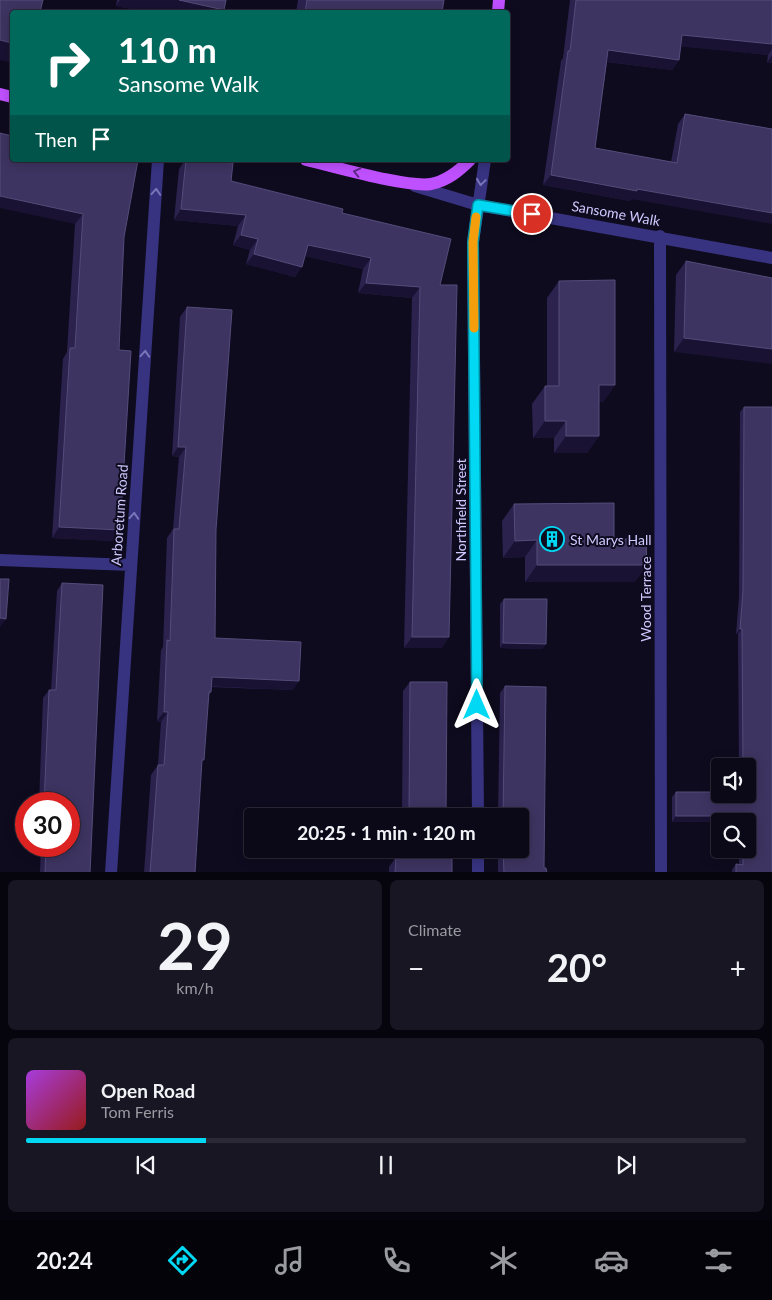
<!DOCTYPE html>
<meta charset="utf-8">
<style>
body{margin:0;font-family:Lato,sans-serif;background:#191624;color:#f1f3f6;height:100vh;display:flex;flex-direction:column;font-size:19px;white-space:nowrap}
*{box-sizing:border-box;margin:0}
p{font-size:16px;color:#9a9aa1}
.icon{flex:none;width:28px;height:28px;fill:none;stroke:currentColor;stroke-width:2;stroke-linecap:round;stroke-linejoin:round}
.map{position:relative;height:872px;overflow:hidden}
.sheet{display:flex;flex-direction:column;gap:8px;padding:8px;background:#06040d;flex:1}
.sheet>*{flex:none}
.guide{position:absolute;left:10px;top:10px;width:500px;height:152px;border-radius:5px;box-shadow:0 2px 12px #0003,0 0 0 1px #2b2936;background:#00695c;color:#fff;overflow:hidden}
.fabs{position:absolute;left:711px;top:758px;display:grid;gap:10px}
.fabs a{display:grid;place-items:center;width:45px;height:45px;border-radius:5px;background:#0b0817;box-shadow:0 2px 12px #0003,0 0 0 1px #2b2936;font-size:25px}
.speed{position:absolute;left:15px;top:792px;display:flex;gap:10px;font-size:25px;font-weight:700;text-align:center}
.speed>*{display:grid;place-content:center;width:65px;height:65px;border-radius:50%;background:#0b0817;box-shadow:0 2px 12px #0003,0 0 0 1px #2b2936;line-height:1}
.speed .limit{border:8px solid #d22;background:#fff;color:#111}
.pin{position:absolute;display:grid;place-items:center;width:42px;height:42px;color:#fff;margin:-21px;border:2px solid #fff;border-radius:50%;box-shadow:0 1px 5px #0007}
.me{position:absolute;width:55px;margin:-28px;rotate:0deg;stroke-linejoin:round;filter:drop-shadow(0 0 4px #0008)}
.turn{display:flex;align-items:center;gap:18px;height:105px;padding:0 25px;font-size:22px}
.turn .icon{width:65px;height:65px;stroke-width:2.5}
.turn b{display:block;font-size:35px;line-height:42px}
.then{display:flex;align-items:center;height:48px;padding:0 25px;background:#0003;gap:10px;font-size:19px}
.big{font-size:38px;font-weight:700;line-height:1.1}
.sheet .tile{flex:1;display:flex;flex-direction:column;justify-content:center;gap:8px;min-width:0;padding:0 18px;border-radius:8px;background:#191624}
.sheet .dial{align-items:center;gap:0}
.dial b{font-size:65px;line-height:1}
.song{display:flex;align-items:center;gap:15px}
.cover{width:60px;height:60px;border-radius:8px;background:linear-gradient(135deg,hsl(280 70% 55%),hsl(0 70% 35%))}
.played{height:5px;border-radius:2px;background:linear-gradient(90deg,#00d8f4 25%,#2b2936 25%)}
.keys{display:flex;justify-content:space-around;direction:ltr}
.heat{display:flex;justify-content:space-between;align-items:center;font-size:28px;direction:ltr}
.sheet .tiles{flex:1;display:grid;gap:8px;grid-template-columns:1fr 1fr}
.tile:last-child{grid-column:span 2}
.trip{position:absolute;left:244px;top:808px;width:285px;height:50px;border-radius:5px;background:#0b0817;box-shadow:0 2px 12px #0003,0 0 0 1px #2b2936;font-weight:700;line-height:50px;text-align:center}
.menu{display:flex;height:80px;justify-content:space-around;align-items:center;background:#040309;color:#9a9aa1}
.menu .icon{width:35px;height:35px}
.menu .active{color:#00d8f4}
.menu b{font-size:22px;color:#f1f3f6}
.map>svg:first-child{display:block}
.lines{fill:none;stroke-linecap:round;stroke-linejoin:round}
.street{stroke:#373380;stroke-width:12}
.primary{stroke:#bf50ff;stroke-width:12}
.wall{fill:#2b234e}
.shaded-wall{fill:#191233}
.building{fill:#3d3461;stroke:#544c7a}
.oneway{stroke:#5e2a84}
.oneway2{stroke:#7b76b9}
.route-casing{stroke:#008c9f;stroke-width:12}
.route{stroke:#00d8f4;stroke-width:9}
.slow{stroke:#f59e0b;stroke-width:9}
.labels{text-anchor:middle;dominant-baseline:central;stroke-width:4;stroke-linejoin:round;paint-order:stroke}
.street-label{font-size:14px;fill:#cfc9ff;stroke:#0f0b1f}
.poi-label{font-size:14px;fill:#cfc9ff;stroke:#0f0b1f;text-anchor:start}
</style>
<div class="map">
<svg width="772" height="873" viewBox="0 0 772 873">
<rect width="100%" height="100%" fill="#0f0b1f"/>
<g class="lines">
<path class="street" d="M415 186 478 205 772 258
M660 236 661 873
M0 560 131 565
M478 816 473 242 485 160
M478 849V873
M111 873 158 160"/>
<path class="primary" d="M498 12 499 0
M0 94 12 97
M306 160C333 166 407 188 431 184 447 181 459 171 470 160"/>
</g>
<path class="wall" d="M117 0H226L224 10 222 12H146L116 6Z
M298 0H444L442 12H296Z
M570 0H772V63H767L768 55 681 46 679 60 672 70 607 62 595 148 671 162 678 124 685 114 772 129 631 199 630 201 543 185 561 61 563 58Z
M0 133 124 237 119 350 113 541 52 538 63 359 67 352 75 224Z
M185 160H199L231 181 342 213 440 285 442 648H404L412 298 358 293 363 269 305 256 295 277 246 264 250 250 233 245 238 226 174 220 179 169Z
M686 261 772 278 674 352 676 275Z
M559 281 615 385 603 402H599V436L587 453H554V438H533L532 404 545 386H547V298Z
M187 307 216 530 215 638 293 690 211 687V692L208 696 201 764 195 873H144L151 775 158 765 161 722 157 721 161 650 163 647 167 538 173 529 179 457 172 456 180 317Z
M744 407 772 873H732V870L736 864H739V849H748V821L672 822V797L676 792 748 794V766H739L738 634H736L739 597 740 412Z
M514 504 614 539 635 582H525V557L503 558 502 521Z
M62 583 90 873H40L41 846H69V804H39L43 698 49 690H51L57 591Z
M504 599 546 644 542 649 500 648V604Z
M410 682 446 816H402L403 691Z
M505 686 544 868 547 873H498V849H520V816H498L500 693Z
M402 849H445V851L452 873H389V867L396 857H402Z"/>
<path class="shaded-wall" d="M120 0H179L224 10 222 12H146L116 6Z
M682 35 772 44V49L768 55 675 46Z
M0 40 12 43V63L0 60Z
M608 50 679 60 672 70 601 61Z
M772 55V63H767Z
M551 175 637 189 772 213V224L631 199 630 201 543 185Z
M0 196 83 214 75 224 0 208Z
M181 209 246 215 238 226 174 220Z
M241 235 258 239 250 250 233 245Z
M308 245 371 258 363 269 301 255Z
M254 254 302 267 295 277 246 264Z
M366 283 420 287 412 298 358 293Z
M684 338 772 349V364L674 352Z
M599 385H615L603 402H587Z
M545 421H566L554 438H533Z
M566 436H599L587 453H554Z
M178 447H186L179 457 172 456Z
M59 527 120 530 113 541 52 538Z
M537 540 525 557 503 558 515 541Z
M537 565H647L635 582H525Z
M0 618 6 619 0 627Z
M740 629H742L738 634H736Z
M412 637H449L442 648H404Z
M503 643 546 644 542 649 500 648Z
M212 677 299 681 293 690 205 686Z
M164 712H168L161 722 157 721Z
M676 816H742L739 821 672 822Z"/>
<path class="building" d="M0 0H43L40 12H12V43L0 40Z
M179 0H226L224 10Z
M307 0H444L442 12H305Z
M576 0H772V44L682 35 679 60 608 50 595 148 677 163 685 114 772 129V213L637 189V191L551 175 568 51H570Z
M0 133 12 136V160H138L124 237 119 350 131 351 120 530 59 527 70 348H75L83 214 0 196Z
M186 160H199L233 163 231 181 343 209 342 213 451 239 440 285H457L449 637H412L420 287 366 283 371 258 308 245 302 267 254 254 258 239 241 235 246 215 181 209Z
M686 261 772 278V349L684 338Z
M615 280V385H599V436H566V421H545V386H559V281Z
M187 307 232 310 216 530 215 638 301 642 299 681 212 677 211 692H209L204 760H202L195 873H150L158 765H164L168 712H164L167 640 170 641 174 529H179L186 447H178Z
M744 407H772V873H736V864L743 865V849H748V821H743L742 816H676V792H720V794H748V766H743L742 629H740L743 591Z
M614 503V539H646L647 565H537V540L515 541 514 504Z
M0 579H9L6 619 0 618Z
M62 583 103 585 90 873H45L46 846H69V804H44L49 690H56Z
M504 599H547L546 644 503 643Z
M410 682H447L446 816H409Z
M505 686 546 687 544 868H546L547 873H504L503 849H520V816H503Z
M408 849H445V851H452V873H395L396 857H408Z"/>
<defs><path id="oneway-chevron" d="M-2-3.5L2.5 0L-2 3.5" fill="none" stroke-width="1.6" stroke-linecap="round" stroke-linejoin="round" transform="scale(1.25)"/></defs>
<use class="oneway" href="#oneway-chevron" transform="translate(357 172) rotate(-167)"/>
<g class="oneway2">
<use href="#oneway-chevron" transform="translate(481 182) rotate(98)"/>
<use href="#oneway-chevron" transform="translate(156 192) rotate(-86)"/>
<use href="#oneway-chevron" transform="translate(145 354) rotate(-86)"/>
<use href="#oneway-chevron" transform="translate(134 516) rotate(-86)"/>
</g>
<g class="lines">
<defs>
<path id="route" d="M477 705 473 242 478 205 532 214"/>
</defs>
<use href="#route" class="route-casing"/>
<use href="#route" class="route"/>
<path class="slow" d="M474 328 473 242 476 217"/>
</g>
<defs>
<symbol id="building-ring" viewBox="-11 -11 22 22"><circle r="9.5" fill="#0f0b1f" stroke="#00d8f4" stroke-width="1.5"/><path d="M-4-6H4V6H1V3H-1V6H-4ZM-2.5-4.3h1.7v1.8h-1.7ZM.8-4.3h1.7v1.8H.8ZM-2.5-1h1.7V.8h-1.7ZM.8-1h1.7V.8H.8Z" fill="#00d8f4"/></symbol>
</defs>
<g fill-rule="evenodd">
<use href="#building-ring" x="538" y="525" width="28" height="28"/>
</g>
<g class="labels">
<g class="street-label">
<text transform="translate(616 213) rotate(10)">Sansome Walk</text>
<text transform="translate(460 510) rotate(-90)">Northfield Street</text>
<text transform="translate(119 515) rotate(-86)">Arboretum Road</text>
<text transform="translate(645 599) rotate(-90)">Wood Terrace</text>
</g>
<g class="poi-label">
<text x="570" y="539">St Marys Hall</text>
</g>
</g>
</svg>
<div class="fabs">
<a><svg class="icon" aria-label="sound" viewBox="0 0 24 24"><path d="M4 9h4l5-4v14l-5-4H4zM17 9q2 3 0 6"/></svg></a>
<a><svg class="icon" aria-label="search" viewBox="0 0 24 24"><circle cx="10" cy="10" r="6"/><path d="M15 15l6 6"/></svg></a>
</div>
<div class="speed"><div class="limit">30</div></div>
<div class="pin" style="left:532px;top:214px;background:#d93025"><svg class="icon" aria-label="arrive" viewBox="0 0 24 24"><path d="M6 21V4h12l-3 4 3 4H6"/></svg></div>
<svg class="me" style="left:477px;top:705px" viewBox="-20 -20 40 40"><path d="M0-17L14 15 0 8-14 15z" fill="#00d8f4" stroke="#fff" stroke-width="4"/></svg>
<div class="trip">20:25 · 1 min · 120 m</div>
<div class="guide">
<div class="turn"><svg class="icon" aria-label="right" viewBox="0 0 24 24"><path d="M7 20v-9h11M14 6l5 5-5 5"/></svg><div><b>110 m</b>Sansome Walk</div></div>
<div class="then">Then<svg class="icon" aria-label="arrive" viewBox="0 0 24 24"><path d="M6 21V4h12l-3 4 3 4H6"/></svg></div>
</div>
</div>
<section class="sheet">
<div class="tiles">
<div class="tile dial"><b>29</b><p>km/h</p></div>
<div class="tile"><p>Climate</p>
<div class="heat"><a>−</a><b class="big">20°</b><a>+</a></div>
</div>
<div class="tile">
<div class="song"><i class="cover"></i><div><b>Open Road</b><p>Tom Ferris</p></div></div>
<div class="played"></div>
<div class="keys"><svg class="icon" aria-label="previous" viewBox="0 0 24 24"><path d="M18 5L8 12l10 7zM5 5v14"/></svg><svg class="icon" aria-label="pause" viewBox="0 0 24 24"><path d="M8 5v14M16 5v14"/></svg><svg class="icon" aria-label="next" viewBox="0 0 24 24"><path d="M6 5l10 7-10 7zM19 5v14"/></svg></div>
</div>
</div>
</section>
<nav class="menu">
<b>20:24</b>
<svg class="icon active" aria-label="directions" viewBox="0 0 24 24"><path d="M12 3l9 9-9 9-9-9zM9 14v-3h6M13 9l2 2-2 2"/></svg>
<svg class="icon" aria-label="music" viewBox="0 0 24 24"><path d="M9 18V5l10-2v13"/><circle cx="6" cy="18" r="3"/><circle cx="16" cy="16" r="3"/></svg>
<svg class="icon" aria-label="phone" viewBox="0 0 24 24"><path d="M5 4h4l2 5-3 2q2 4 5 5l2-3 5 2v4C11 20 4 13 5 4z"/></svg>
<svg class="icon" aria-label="climate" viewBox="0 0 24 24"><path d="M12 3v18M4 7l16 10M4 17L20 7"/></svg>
<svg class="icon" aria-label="car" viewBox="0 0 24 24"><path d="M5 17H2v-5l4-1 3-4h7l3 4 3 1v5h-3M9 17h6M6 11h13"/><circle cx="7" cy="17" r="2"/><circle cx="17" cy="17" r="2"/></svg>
<svg class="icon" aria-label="filters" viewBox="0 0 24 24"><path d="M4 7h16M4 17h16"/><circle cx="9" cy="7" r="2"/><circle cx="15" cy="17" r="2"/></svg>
</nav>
